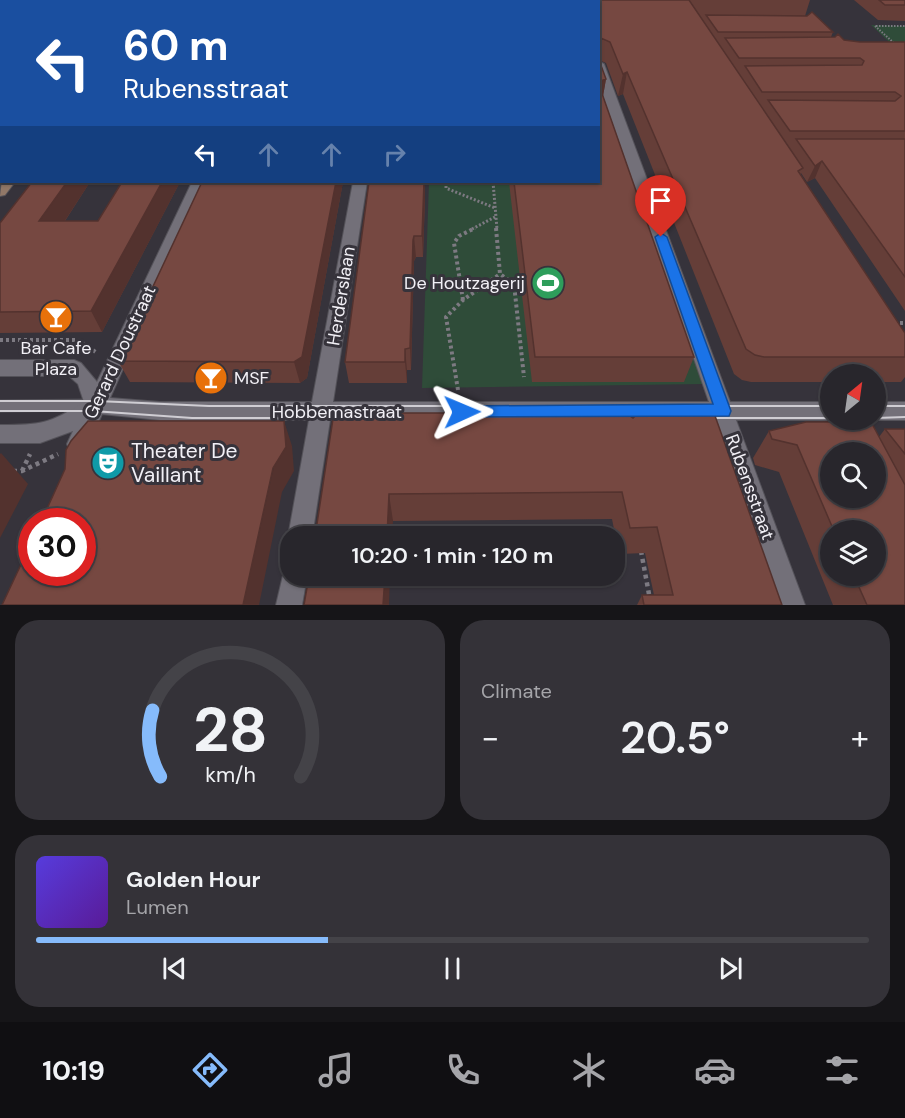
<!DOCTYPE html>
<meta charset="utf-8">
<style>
body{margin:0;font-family:"DM Sans",sans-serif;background:#343238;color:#f1f3f6;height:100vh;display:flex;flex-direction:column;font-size:22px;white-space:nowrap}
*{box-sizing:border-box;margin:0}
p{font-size:20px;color:#a5a5a9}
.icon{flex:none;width:33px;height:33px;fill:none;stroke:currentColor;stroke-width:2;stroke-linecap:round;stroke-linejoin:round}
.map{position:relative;height:605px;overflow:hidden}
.sheet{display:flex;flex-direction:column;gap:15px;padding:15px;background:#161518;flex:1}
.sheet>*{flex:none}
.hud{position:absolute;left:0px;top:0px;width:600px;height:183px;box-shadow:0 2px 4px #0004,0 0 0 2px #444348;background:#1a4fa0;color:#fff;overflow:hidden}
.needle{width:39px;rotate:29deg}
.tools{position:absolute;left:820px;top:364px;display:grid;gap:12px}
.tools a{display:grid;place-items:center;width:66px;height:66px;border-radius:50%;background:#28262c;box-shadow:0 2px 4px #0004,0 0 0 2px #444348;font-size:30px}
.speed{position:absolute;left:18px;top:508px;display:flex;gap:12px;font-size:30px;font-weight:700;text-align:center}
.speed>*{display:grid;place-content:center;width:78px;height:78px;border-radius:50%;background:#28262c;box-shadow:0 2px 4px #0004,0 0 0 2px #444348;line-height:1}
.speed .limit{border:9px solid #d22;background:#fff;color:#111}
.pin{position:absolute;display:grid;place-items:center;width:51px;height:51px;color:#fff;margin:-62px -26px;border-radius:50% 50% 50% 0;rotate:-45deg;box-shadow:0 0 6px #0007}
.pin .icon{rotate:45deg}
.me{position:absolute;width:66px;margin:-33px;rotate:89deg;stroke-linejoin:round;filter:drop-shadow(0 0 4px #0008)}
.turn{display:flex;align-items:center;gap:21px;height:126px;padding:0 24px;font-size:27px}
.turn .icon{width:78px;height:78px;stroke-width:2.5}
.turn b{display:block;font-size:42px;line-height:51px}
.lanes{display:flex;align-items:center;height:57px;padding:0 24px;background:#0003;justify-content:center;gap:30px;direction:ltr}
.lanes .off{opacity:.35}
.big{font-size:45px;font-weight:600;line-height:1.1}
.sheet .widget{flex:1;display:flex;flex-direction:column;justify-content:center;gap:9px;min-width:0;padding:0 21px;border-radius:24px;background:#343238}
.sheet .dial{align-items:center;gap:0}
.dial svg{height:156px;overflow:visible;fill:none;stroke:#444348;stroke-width:7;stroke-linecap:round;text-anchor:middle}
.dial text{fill:#f1f3f6;stroke:none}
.song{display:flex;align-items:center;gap:18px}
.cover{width:72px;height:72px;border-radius:9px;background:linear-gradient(135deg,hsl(250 70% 55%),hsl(270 70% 35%))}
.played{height:6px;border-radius:3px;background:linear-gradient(90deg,#86bbfb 35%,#444348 35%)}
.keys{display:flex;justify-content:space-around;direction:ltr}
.heat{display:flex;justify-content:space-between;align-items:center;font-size:33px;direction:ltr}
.sheet .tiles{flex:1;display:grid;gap:15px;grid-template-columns:1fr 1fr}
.widget:last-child{grid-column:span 2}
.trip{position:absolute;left:280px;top:526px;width:345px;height:60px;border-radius:24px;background:#28262c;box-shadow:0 2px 4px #0004,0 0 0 2px #444348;font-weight:600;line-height:60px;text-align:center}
.dock{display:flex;height:96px;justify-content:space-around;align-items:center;background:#100f12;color:#a5a5a9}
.dock .icon{width:42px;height:42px}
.dock .on{color:#86bbfb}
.dock b{font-size:27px;color:#f1f3f6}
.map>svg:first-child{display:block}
.green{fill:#2f4c39}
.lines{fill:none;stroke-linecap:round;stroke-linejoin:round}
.service-casing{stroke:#545259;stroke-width:3}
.minor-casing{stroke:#545259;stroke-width:2}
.secondary-casing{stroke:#545259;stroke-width:2}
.path-far3{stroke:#7d7a82;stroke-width:2;stroke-dasharray:1.5 1.5;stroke-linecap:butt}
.path-far2{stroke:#7d7a82;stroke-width:3;stroke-dasharray:2 2;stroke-linecap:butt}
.path-far1{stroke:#7d7a82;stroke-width:4;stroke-dasharray:3 3;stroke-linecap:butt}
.path{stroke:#7d7a82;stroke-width:4.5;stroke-dasharray:4 4;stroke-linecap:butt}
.service{fill:#737079;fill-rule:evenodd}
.minor{fill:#737079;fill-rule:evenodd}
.secondary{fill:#917868;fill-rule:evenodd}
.tram{stroke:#cfcdd3;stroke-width:2}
.wall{fill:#653e38;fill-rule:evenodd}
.shaded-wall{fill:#53322e}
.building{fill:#764841;stroke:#53322e;stroke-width:1.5;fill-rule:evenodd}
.route{fill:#1a73e8;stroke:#114b97;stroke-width:1.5}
.labels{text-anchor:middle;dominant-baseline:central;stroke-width:6;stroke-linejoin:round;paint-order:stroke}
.poi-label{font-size:18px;fill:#f2f0f6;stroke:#36333b;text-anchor:end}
.street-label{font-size:18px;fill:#f2f0f6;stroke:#36333b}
.near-poi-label{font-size:21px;fill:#f2f0f6;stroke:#36333b;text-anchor:start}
</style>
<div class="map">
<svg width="905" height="605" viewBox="0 0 905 605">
<rect width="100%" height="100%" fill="#36333b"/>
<path class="green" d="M871 25 905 26V53H901Z
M620 124 703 384 422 388 429 182H598Z"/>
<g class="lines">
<defs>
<path id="service" d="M93 400 97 401 99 405 97 409 93 410 0 411V401Z"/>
<path id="minor" d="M277 0H287V2H277Z
M598 61 604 64 730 402H831V420H736L805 605H779L715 420H330L312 537H291V544L288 537 309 420H160L102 414 86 451 78 453 70 451 67 444 73 431 40 443H0V425C41 425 49 424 84 402L78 384 69 376H0V360H74L81 363 97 382 192 182H206L110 398 160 402H312L353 182H367L333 402H709L598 82Z
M876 402H905V420H876Z
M291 564V576H307L302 605H276L285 567Z"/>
<path id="secondary" d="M115 0H125L113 2Z
M209 0H219V2H209Z
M2 180 15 182 5 195 0 196Z"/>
</defs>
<use href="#service" class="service-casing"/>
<use href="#minor" class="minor-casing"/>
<use href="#secondary" class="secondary-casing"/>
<path class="path-far3" d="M875 26 895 44
M876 26H905"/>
<path class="path-far2" d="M0 150 2 148
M446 182V188L495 208
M493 182 497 229
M472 229 495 217"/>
<path class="path-far1" d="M496 228 500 274 514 284 524 377
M463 300 454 243 459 236 475 228
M894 323H905
M0 340H78L97 353
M458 390 446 317 463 300 500 274"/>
<path class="path" d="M13 471H22L58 454
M22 471 30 454
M641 551 651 605"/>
<use href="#service" class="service"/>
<use href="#minor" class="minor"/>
<use href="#secondary" class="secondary"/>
<path class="tram" d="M0 401H97L209 406H831
M876 406H905
M0 411H93L192 418H351
M699 418H831
M876 418 905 417"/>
</g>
<path class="wall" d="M486 0H810L805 16 833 32 831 37 844 40 860 42H905V311L815 178 807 182 801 173 800 175 905 333V377L901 382H876V375H831V382H751L742 380 734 374 623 94 618 96 606 63 599 60 606 79 603 96 694 357 684 382H532L509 182H598V2H486Z
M854 0H905V21L878 20Z
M32 182H90L65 221H98L121 184 120 182H180L102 332 0 333V223Z
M202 182H349H343L307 378 300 383 130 382 118 361Z
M367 182H424L425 197 423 257H416L414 261 411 370H407V383H349L345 362 369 186Z
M610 413 782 605H637L642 595H654L645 553 619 554 612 519 393 521 333 419Z
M885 429H905V605H833L779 472 755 465 753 458 769 431 879 437ZM831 531H876V576H831Z"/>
<path class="shaded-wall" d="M69 0H81V2H68Z
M627 72 623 94 618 96 623 74Z
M606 79 602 102 598 82Z
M2 96V133L0 134V97Z
M822 161 815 178 807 182 815 166Z
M67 182H90L51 242 39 221Z
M162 182H180L102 332 91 311Z
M336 182H343L307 378 300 383 294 362Z
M424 182 425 197 423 257 422 236Z
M414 236 416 257 414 261 411 370 410 348 413 240Z
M405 349 407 370V383L405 362Z
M284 421 292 446 294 471 282 492 259 605H243Z
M1 453 28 484 0 538V454Z
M389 494 393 521 392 537H387Z
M385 576H390L389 605H383Z"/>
<path class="building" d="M0 0H69L68 2H2V96L0 97Z
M287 0H432V2H287Z
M489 0H689L803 168 798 171 905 333V357H764L755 355 746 349 627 72 623 74 610 42 601 38 599 60 606 79 598 82V2H489Z
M879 0H905V5H885Z
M812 12 833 32H718L706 15 807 16Z
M838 34 844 40 860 42H905V131H790L768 100 895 101 901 96 895 92H762L745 66 862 65 864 61 860 58H739L725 38 835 37Z
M598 82 694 357H535L514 182H598Z
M796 139H905V277L822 161 815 166Z
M32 182H67L39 221H98L122 182H162L91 311 0 312V223Z
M202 182H336L302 357 294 362 118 361Z
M369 182H424L422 236H414L413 240 410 348 405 349V362H345Z
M623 411 633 418 640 411 714 413 782 605H644L642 595H673L657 527 630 528 622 492 389 494 387 537H315L333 419 341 413H610Z
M88 421H284L286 447 273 468 243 605H2L32 541V573H82V522H41L65 469 66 450 71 441Z
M806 422H871L905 485V605H867L854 576H876V531H834L797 445 772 439 769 431ZM831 453H876V498H831Z
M885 429H905V454Z
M309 576H385L383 605H304Z"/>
<path class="route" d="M661 233 667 237 731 411 729 416 456 417 454 412 456 408 462 406 713 404 655 237Z"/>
<defs>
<symbol id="stadium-disc" viewBox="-11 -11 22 22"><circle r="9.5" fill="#2e9e5b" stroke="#36333b"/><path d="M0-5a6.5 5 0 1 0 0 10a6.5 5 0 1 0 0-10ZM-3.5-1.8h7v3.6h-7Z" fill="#fff"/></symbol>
<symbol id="bar-disc" viewBox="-11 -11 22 22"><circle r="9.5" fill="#e8710a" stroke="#36333b"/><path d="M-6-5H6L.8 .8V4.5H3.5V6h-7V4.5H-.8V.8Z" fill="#fff"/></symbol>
<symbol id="theatre-disc" viewBox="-11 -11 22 22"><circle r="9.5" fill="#0f9aa8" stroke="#36333b"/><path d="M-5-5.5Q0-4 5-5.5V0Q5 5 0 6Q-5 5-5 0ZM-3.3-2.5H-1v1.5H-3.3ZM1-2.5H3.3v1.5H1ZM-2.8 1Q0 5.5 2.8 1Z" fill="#fff"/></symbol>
</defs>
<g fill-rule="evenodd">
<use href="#stadium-disc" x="529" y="264" width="38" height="38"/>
<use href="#bar-disc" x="37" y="298" width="38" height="38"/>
<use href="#bar-disc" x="192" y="359" width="38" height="38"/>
<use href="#theatre-disc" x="89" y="444" width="38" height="38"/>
</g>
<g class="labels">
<g class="poi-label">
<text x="525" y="283">De Houtzagerij</text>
<text x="56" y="348" text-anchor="middle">Bar Cafe<tspan x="56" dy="21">Plaza</tspan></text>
<text x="234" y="378" text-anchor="start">MSF</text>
</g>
<g class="street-label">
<text transform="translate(341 296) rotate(-81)">Herderslaan</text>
<text transform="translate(120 352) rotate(-65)">Gerard Doustraat</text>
<text x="337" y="412">Hobbemastraat</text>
<text transform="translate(750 487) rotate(70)">Rubensstraat</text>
</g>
<g class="near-poi-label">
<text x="131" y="451">Theater De<tspan x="131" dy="24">Vaillant</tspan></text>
</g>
</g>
</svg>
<div class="tools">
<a><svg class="needle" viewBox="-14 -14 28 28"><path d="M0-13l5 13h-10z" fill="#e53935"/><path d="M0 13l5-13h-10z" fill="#a5a5a9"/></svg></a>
<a><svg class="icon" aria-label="search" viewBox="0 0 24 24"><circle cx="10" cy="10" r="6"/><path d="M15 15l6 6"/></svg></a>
<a><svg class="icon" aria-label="layers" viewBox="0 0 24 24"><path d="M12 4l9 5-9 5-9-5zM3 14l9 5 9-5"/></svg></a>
</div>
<div class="speed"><div class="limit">30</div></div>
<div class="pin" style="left:661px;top:237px;background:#d93025"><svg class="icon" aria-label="arrive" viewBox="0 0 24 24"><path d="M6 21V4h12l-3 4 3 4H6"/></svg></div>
<svg class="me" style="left:462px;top:412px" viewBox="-20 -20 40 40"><path d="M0-17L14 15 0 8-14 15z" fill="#1a73e8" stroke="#fff" stroke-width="4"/></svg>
<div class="trip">10:20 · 1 min · 120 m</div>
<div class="hud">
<div class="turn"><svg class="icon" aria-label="left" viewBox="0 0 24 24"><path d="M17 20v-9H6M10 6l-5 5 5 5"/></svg><div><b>60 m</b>Rubensstraat</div></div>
<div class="lanes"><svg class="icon" aria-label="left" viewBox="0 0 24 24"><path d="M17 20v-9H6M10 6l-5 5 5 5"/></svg><svg class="icon off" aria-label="ahead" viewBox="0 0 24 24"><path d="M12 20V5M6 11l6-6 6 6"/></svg><svg class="icon off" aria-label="ahead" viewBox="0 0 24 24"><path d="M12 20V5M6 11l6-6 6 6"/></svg><svg class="icon off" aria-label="right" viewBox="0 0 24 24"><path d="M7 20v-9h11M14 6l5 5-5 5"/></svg></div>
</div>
</div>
<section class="sheet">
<div class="tiles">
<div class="widget dial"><svg viewBox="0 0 100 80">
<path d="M14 69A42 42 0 1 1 86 69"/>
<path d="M14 69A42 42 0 0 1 10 35" stroke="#86bbfb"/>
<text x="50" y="56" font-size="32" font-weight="700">28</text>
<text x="50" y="72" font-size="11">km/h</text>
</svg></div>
<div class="widget"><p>Climate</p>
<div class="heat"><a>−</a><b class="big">20.5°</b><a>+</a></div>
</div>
<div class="widget">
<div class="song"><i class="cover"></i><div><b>Golden Hour</b><p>Lumen</p></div></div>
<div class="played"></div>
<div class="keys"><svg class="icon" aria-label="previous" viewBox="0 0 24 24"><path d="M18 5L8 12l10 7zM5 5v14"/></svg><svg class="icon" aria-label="pause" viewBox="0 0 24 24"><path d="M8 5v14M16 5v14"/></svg><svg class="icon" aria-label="next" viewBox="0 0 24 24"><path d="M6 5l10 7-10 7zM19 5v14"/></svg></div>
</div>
</div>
</section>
<nav class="dock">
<b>10:19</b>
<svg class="icon on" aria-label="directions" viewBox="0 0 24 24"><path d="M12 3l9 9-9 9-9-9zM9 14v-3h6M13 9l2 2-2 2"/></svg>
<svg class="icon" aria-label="music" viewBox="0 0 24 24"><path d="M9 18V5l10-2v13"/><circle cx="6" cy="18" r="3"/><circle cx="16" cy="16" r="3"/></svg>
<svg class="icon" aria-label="phone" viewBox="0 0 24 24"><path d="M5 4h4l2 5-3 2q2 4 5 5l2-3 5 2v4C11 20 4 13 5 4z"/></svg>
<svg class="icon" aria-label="climate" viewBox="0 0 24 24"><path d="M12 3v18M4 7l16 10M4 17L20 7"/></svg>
<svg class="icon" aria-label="car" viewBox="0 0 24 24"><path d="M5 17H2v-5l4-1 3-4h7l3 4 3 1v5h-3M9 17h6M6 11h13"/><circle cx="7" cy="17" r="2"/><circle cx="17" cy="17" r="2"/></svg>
<svg class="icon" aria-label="filters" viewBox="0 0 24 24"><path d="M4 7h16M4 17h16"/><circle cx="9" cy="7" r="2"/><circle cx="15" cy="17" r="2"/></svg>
</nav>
